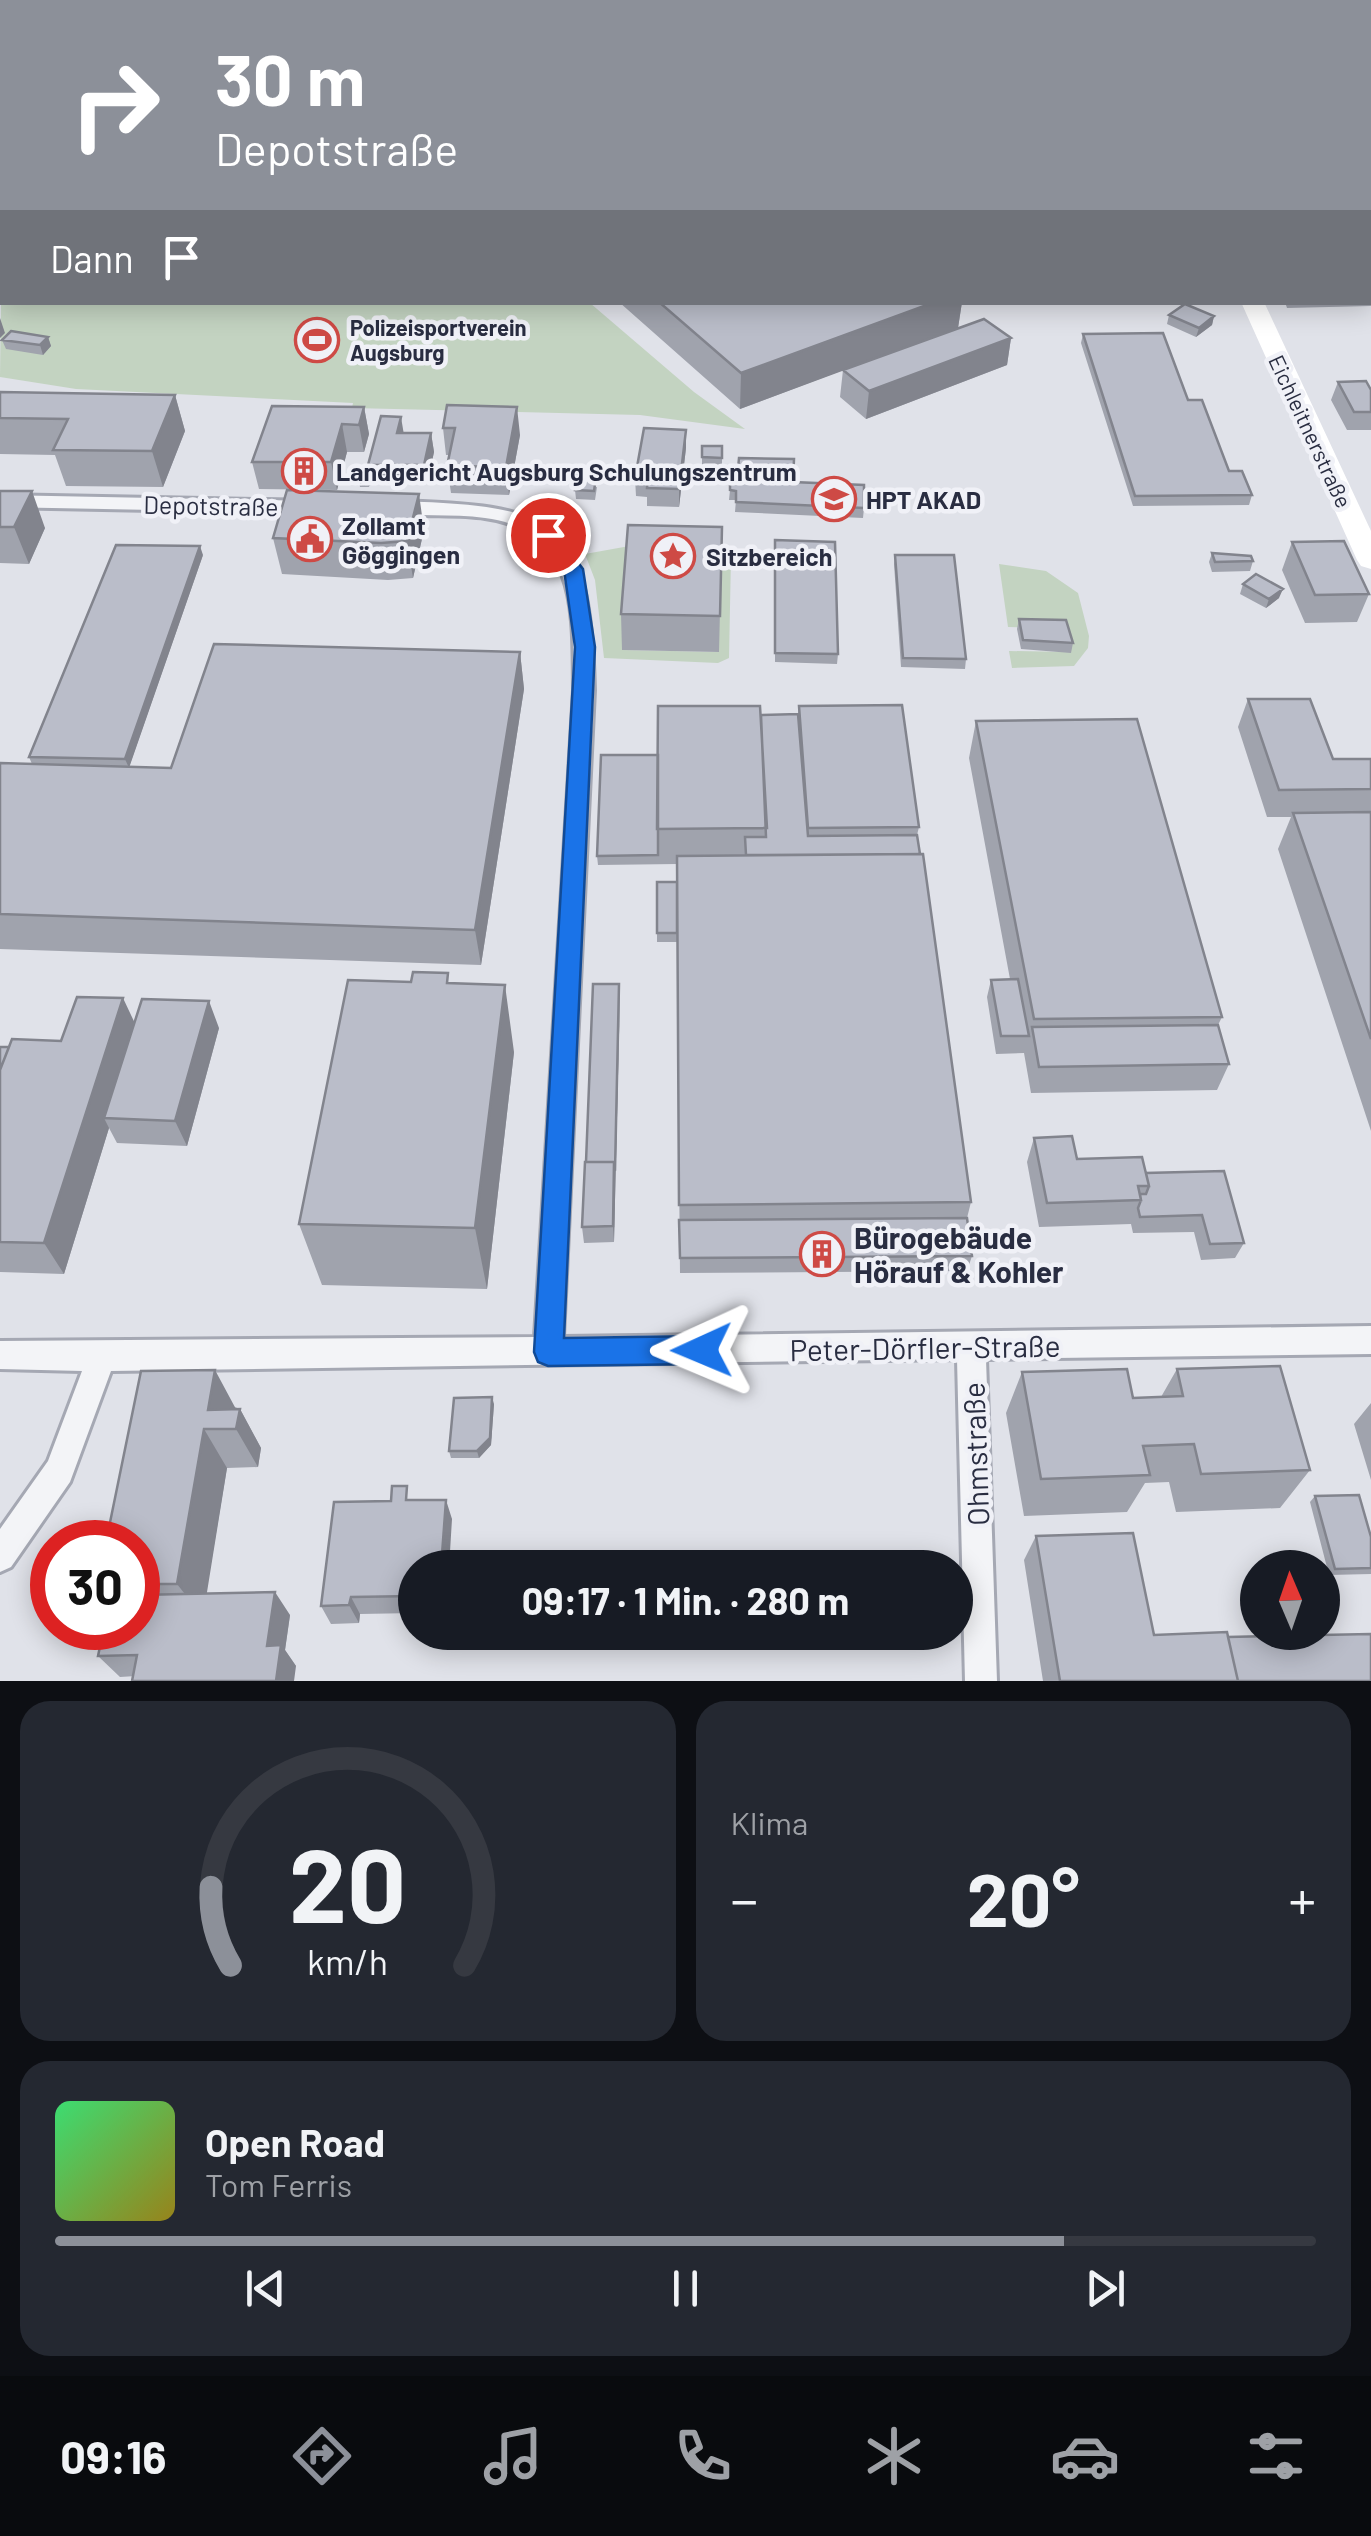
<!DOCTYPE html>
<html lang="de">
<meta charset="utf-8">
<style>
body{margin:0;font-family:Barlow,sans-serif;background:#242831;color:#f1f3f6;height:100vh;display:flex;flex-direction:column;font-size:38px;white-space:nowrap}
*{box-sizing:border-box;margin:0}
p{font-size:32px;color:#9ea1a6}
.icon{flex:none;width:55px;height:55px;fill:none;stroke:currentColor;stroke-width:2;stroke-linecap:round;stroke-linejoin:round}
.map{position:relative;height:1681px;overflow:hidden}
.sheet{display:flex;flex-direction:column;gap:20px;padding:20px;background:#0d0f14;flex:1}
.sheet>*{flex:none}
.hud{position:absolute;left:0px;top:0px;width:1372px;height:305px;box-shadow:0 5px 25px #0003;background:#8c9099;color:#fff;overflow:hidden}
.needle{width:65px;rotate:358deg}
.controls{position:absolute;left:1240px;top:1550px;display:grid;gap:20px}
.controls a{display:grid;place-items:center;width:100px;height:100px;border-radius:50%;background:#171b24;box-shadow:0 5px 25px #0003;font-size:50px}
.speed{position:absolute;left:30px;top:1520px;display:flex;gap:20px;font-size:50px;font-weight:700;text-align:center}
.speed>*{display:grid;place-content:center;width:130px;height:130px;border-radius:50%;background:#171b24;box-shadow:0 5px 25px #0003;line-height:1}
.speed .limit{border:15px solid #d22;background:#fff;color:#111}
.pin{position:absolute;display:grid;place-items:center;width:85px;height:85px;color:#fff;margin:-42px;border:5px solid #fff;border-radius:50%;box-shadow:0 2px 10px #0007}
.me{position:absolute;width:110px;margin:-55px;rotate:269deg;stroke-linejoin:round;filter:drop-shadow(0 0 8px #0008)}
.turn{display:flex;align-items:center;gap:35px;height:210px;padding:0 50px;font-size:45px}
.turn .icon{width:130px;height:130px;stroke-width:2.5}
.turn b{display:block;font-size:70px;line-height:85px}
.then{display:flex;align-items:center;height:95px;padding:0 50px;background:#0003;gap:20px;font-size:38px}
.big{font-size:75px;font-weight:700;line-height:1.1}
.sheet .tile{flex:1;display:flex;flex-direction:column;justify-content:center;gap:15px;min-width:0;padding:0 35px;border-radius:30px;background:#242831}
.sheet .dial{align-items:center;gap:0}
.dial svg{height:260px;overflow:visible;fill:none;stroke:#363941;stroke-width:7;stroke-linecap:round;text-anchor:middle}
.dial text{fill:#f1f3f6;stroke:none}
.song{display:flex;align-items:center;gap:30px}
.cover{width:120px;height:120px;border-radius:15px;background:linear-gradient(135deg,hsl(140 70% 55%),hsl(50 70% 35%))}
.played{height:10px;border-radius:5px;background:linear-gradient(90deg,#8c9099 80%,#363941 80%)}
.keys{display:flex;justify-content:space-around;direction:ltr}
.heat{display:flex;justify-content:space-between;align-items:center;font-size:55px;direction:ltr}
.sheet .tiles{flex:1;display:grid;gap:20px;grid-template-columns:1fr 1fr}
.tile:last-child{grid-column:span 2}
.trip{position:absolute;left:398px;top:1550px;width:575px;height:100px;border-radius:50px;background:#171b24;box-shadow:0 5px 25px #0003;font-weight:700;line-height:100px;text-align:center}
.tab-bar{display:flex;height:160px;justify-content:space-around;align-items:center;background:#090b0e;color:#9ea1a6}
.tab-bar .icon{width:70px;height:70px}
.tab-bar .current{color:#8c9099}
.tab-bar b{font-size:45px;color:#f1f3f6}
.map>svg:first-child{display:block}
.green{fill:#c3d3c1}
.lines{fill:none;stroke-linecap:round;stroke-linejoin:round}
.minor-casing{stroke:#a5a8b3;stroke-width:6}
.minor{fill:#f3f4f7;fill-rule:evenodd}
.secondary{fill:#fff;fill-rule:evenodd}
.wall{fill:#a0a3ad}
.shaded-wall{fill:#82848d}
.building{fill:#babdc9;stroke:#82848d;stroke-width:2.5}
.route{fill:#1a73e8;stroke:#114b97;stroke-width:2.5}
.labels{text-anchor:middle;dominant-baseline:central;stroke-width:9;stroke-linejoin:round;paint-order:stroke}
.far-poi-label{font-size:22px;font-weight:bold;fill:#292d41;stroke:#f0f1f7;text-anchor:start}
.far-street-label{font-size:22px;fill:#292d41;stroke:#f0f1f7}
.poi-label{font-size:25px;font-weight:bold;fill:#292d41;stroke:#f0f1f7;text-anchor:start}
.street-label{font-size:25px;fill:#292d41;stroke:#f0f1f7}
.near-poi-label{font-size:30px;font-weight:bold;fill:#292d41;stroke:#f0f1f7;text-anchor:start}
.near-street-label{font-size:30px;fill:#292d41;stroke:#f0f1f7}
</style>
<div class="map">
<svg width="1371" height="1681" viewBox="0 0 1371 1681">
<rect width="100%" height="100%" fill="#e0e2e9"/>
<path class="green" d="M2 225V302L590 303 694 392 745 429 640 415 352 408 353 403 76 389 0 377Z
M635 545 622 650 719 652 712 556H731L729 658 718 663 604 658 595 580 585 554Z
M999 564 1046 571 1078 593 1089 636 1088 648 1074 666 1012 668 1009 651 1071 652 1066 628 1008 627Z"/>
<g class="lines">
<defs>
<path id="minor" d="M0 495 313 501 322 507 313 513 0 507Z
M390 501C556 505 590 516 594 690L563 1337 1371 1326V1354L986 1359 997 1681H965L957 1359 111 1371 70 1482 11 1567 0 1572V1529L48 1461 82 1371 0 1369V1341L535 1337 574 690C573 616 579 530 485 518 452 513 416 518 383 511V503Z"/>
</defs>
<use href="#minor" class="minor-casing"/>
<use href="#minor" class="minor"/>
<path class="secondary" d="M1064 0H1084L1085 2H1066Z
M1241 302H1264L1371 531V569L1361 566 1357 560Z"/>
</g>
<path class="wall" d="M73 0H193L194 2H79Z
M201 0H278L279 2H196Z
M391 0H981L980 2H381Z
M1100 0H1235L1234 2H1110Z
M2 28V54L0 51V31Z
M0 57H2V125H0Z
M1370 273 1371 306 1287 308 1285 302H1370Z
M619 302H962L958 328 1011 338 1007 365 866 419 840 397 843 370 740 409Z
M1169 315 1214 316 1212 325 1196 337 1167 324Z
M1083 334 1229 471 1252 495 1249 505 1133 506 1081 343Z
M48 337 51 346 43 355 6 349 2 340Z
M1338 382 1371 390V430H1347L1331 400Z
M0 392 175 395 185 431 163 487 66 486 55 455 0 454Z
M447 405 520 435 509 495 451 493 447 466 450 455H446L443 428Z
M364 407 369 434 364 452H347L337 490 259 489 252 462Z
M403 433H431L434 452 427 484 371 483V480L369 487H360L358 477 369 469 368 465Z
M702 446H722V467L702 466Z
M686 448 679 507 647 506V497L636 496 635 478Z
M737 480 793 482 864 508 863 518 735 512 736 500H729L730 490Z
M597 487 595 500 576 499 575 490Z
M0 491 45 528 29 564 0 563Z
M722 527 719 652 622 650 621 614Z
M424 530 413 578 388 580 282 574 273 538Z
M775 540 838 654 837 664 775 662Z
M1292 542 1369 594 1357 622 1305 623 1282 570Z
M1212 553 1253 561 1250 571 1212 572 1209 562Z
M203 555 129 767 171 768 520 652 524 689 481 965 0 949V763L32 764 29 757Z
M895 555 966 659 965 669 901 667 894 564Z
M1243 584 1279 598 1266 608 1240 594Z
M1019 619 1073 643 1071 653 1021 649 1017 629Z
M1248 699 1333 759H1371V1131L1278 849 1291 817H1267L1238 727Z
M799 706 919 827 917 835 971 1202 967 1218 972 1256 967 1271 680 1273 677 942H657V933L677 882V864L598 865 597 856 761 715 798 714Z
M976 721 1222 1017 1218 1025 1229 1064 1217 1090 1031 1093 1024 1053 996 1054 987 997 991 980 1010 979 969 758Z
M620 993 614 1242 584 1243 582 1227 586 1162Z
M134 1022 219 1028 187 1146 117 1143 109 1128 64 1274 0 1272V1047L61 1041Z
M514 1052 487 1289 322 1285 299 1224Z
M1034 1138 1077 1159 1146 1173 1244 1243 1235 1258 1201 1260 1194 1232 1133 1233 1131 1224 1039 1227 1027 1162Z
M1177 1369 1310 1470 1280 1508 1176 1512 1169 1482 1145 1483 1127 1512 1024 1516 1006 1413 1022 1372 1133 1398 1161 1397Z
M141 1371 240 1409 261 1448 258 1467 227 1468 206 1593 290 1615 285 1650 296 1666 120 1677 98 1656 138 1628Z
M1371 1403V1480L1354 1424Z
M494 1404 491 1445 479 1458H451L449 1451Z
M1315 1496 1371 1537V1574L1329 1575 1310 1502Z
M412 1500 452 1519 415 1568V1613L360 1614 359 1623 331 1624 321 1606Z
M1036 1536 1154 1635 1228 1637 1371 1681H1043L1024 1560Z"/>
<path class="shaded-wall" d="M122 0H136L137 2H123Z
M170 0H193L194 2H171Z
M265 0H278L279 2H261Z
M463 0H542V2H452Z
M611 0H667V2H601Z
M2 130V170L0 172V132Z
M935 302H962L958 328 740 409 741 373Z
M1214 316 1212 325 1196 337 1199 328Z
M0 318 5 333 0 338Z
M48 337 51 346 43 355 40 345Z
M1011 338 1007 365 866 419 869 391Z
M175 395 185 431 163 487 152 451Z
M364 407 369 434 364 452 359 425Z
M517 407 520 435 509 495 506 467Z
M401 417 404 435 397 433Z
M342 424 347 452 337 490 331 462Z
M686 430V448L679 507V489Z
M431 433 434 452 427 484 424 465Z
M32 491 45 528 29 564 14 527Z
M419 494 424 530 413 578 407 541Z
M200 546 203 555 129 768 125 759Z
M1283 589 1279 598 1266 608 1269 599Z
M520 652 524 689 481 965 475 930Z
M505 985 514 1052 487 1289 475 1228Z
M620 993 614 1242 613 1226Z
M123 998 139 1032 104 1118 109 1128 64 1274 44 1243Z
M209 1001 219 1028 187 1146 175 1121Z
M215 1370 237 1411 208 1410Z
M492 1397 494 1404 491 1445 479 1458 477 1451Z
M240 1409 261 1448 258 1467 236 1429Z
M204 1429 227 1468 203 1617 177 1584Z
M446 1500 452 1519 449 1568H441Z
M275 1592 290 1615 285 1650 296 1666 294 1681H276L267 1646Z
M351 1597 360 1614 359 1623 349 1605Z"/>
<path class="building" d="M42 0H60L65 1 39 2Z
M201 0H223L233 2H196Z
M391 0H463L452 2H381Z
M494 0H557L560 2H484Z
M583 0H611L601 2H587Z
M645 0H972L976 2H635Z
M1201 0H1235L1234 2H1201Z
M1254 0H1326L1325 2H1254Z
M1328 0 1371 1V25L1370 2H1327Z
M1370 49H1371V80H1370Z
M0 57H2V92L0 97Z
M659 302H935L741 373Z
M1185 304 1214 316 1199 328 1169 315Z
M984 319 1011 338 869 391 843 370Z
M11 331 48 337 40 345 2 340Z
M1163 333 1188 400H1202L1229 471H1242L1252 495 1135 496 1083 334Z
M1366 381 1371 390V412H1354L1338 382Z
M0 392 175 395 152 451 53 450 68 419 0 418Z
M447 405 517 407 506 467 447 466 455 428H443Z
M272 406 364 407 359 425 342 424 331 462H252Z
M381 416 401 417 397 433H431L424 465H368Z
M644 428 686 430 679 489 647 488 648 478H635Z
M702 446H722V458L702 457Z
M739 458 794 459 793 482 864 485V508L736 502V491L730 490V479L737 480Z
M361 469H369L367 478 358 477Z
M577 478H596L594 491 575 490Z
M287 490 419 494 407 541 381 543 273 538Z
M0 491H32L14 527H0Z
M628 525 722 527 720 616 621 614Z
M775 540 835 542 838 654 775 653Z
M1344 541 1369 594 1315 595 1292 542Z
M116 545 200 546 125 759 29 757Z
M1212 553 1251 556 1253 561 1215 562Z
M895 555H954L966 659 903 658Z
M1256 574 1283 589 1269 599 1243 584Z
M1019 619 1066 620 1073 643 1023 640Z
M214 644 520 652 475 930 0 914V763L171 768Z
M1248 699H1310L1333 759H1371V789L1279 790Z
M902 705 919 827 808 828 799 706Z
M658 706H760L767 828 657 829Z
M798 714 808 836 917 835 920 854 746 855 745 837H766L761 715Z
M1137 719 1222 1017 1034 1019 976 721Z
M601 755H658V855L597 856Z
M1371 812V1039L1293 813Z
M923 854 971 1202 679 1205 677 856Z
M657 882H677V933H657Z
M413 972 448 973 447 983 505 985 475 1228 299 1224 348 980 411 982Z
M1018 979 1029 1036H1001L991 980Z
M593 984H619L615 1171 614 1162H586Z
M77 997 123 998 44 1243 0 1242V1070L12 1039 61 1041Z
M142 999 209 1001 175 1121 104 1118Z
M1218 1025 1229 1064 1039 1067 1032 1027Z
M0 1047H9L0 1070Z
M1072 1136 1077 1159 1142 1157 1149 1186H1138L1141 1200 1047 1203 1034 1138Z
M585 1162H614L613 1226 582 1227Z
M1224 1171 1244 1243 1210 1244 1202 1215 1140 1217 1138 1208 1141 1200 1140 1194H1146L1149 1186 1146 1173Z
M967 1218 972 1256 680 1258 679 1220Z
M1280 1366 1310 1470 1201 1474 1194 1444 1143 1446 1150 1475 1041 1479 1022 1372 1127 1369 1133 1398 1183 1396 1177 1369Z
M215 1370 208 1410 240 1409 236 1429H204L177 1584H138V1542H106L141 1371Z
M492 1397 490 1438 477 1451H449L454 1398Z
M392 1486H407L406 1500H446L441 1568H415V1596L351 1597 349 1605 321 1606 334 1502 391 1501Z
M1359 1495 1371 1537V1568L1335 1569 1315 1496Z
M1133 1533 1154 1635 1227 1632 1238 1681H1060L1036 1536Z
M275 1592 267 1646 281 1645 276 1681H132L137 1655 98 1656 104 1628H138V1595Z
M1371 1634V1681H1238L1228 1637Z"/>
<path class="route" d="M548 529 554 531 583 569 595 647 564 1338 702 1336 712 1340 717 1350 712 1360 702 1364 548 1366 538 1362 534 1352 575 647 564 570 538 535Z"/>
<defs>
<symbol id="stadium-ring" viewBox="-11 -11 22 22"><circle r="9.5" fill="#f0f1f7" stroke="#ce4a45" stroke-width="1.5"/><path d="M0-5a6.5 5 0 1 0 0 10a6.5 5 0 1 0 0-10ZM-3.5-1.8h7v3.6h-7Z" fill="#ce4a45"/></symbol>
<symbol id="building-ring" viewBox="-11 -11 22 22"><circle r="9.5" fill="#f0f1f7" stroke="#ce4a45" stroke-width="1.5"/><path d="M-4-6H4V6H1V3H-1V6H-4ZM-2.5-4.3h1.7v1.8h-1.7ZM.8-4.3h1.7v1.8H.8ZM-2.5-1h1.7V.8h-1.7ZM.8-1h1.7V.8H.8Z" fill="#ce4a45"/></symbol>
<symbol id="school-ring" viewBox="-11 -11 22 22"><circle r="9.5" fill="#f0f1f7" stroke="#ce4a45" stroke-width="1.5"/><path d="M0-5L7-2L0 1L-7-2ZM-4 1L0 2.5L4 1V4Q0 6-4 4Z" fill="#ce4a45"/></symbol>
<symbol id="civic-ring" viewBox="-11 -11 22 22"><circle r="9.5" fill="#f0f1f7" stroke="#ce4a45" stroke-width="1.5"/><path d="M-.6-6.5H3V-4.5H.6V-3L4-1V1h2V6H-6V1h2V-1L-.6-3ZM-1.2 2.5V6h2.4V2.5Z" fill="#ce4a45"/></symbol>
<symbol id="sight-ring" viewBox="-11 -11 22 22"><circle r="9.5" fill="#f0f1f7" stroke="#ce4a45" stroke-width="1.5"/><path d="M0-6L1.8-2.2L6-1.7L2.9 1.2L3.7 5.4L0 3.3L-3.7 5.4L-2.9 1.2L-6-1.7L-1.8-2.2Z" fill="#ce4a45"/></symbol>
</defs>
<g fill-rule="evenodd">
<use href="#stadium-ring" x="292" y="315" width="50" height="50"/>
<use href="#building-ring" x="279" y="446" width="50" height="50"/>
<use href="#school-ring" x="809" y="474" width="50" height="50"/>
<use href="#civic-ring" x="285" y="514" width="50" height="50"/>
<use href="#sight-ring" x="648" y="531" width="50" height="50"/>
<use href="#building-ring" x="797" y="1229" width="50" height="50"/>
</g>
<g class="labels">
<g class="far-poi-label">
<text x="350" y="327">Polizeisportverein<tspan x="350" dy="25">Augsburg</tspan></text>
</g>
<g class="far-street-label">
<text transform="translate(1311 431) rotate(65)">Eichleitnerstraße</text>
</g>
<g class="poi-label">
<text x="336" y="471">Landgericht Augsburg Schulungszentrum</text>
<text x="866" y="499">HPT AKAD</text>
<text x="342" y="525">Zollamt<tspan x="342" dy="29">Göggingen</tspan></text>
<text x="706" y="556">Sitzbereich</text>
</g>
<g class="street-label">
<text transform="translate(211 505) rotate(1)">Depotstraße</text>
</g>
<g class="near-poi-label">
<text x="854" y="1237">Bürogebäude<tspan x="854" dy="34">Hörauf &amp; Kohler</tspan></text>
</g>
<g class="near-street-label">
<text transform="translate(925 1347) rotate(-1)">Peter-Dörfler-Straße</text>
<text transform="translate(975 1454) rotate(-92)">Ohmstraße</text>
</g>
</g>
</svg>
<div class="controls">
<a><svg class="needle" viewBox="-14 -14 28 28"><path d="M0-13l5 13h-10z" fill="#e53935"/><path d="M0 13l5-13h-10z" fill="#9ea1a6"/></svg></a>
</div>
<div class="speed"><div class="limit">30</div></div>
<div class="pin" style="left:548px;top:535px;background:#d93025"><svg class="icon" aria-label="arrive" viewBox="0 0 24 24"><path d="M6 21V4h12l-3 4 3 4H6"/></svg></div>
<svg class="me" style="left:702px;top:1350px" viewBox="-20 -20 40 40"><path d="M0-17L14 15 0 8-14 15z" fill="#1a73e8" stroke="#fff" stroke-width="4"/></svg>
<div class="trip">09:17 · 1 Min. · 280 m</div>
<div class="hud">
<div class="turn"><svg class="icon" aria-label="right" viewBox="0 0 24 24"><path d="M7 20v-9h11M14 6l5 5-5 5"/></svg><div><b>30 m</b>Depotstraße</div></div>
<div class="then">Dann<svg class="icon" aria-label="arrive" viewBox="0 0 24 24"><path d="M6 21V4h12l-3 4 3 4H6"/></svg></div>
</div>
</div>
<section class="sheet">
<div class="tiles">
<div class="tile dial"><svg viewBox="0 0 100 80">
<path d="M14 69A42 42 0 1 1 86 69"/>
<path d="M14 69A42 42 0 0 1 8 45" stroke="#8c9099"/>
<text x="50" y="56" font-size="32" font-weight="700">20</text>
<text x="50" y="72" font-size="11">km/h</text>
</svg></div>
<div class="tile"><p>Klima</p>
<div class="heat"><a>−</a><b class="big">20°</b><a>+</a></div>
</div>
<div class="tile">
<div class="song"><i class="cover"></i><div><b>Open Road</b><p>Tom Ferris</p></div></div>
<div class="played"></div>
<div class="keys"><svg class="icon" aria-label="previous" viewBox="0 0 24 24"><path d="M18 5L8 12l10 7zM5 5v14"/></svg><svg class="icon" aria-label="pause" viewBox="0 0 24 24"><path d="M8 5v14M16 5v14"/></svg><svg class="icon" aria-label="next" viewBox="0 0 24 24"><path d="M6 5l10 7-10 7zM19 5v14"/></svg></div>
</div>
</div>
</section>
<nav class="tab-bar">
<b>09:16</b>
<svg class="icon current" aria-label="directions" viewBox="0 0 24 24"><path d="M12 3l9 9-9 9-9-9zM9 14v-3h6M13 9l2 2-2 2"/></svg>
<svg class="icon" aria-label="music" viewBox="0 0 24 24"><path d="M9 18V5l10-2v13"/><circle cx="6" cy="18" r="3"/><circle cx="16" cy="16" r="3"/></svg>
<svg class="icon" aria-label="phone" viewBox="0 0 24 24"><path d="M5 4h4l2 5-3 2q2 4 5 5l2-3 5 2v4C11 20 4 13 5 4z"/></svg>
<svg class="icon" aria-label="climate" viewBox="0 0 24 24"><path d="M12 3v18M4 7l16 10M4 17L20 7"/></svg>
<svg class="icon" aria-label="car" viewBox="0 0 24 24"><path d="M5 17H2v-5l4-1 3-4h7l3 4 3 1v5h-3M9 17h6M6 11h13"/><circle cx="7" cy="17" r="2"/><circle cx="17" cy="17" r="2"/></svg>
<svg class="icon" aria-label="filters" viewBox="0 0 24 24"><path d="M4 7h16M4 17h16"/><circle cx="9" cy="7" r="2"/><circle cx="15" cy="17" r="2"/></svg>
</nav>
